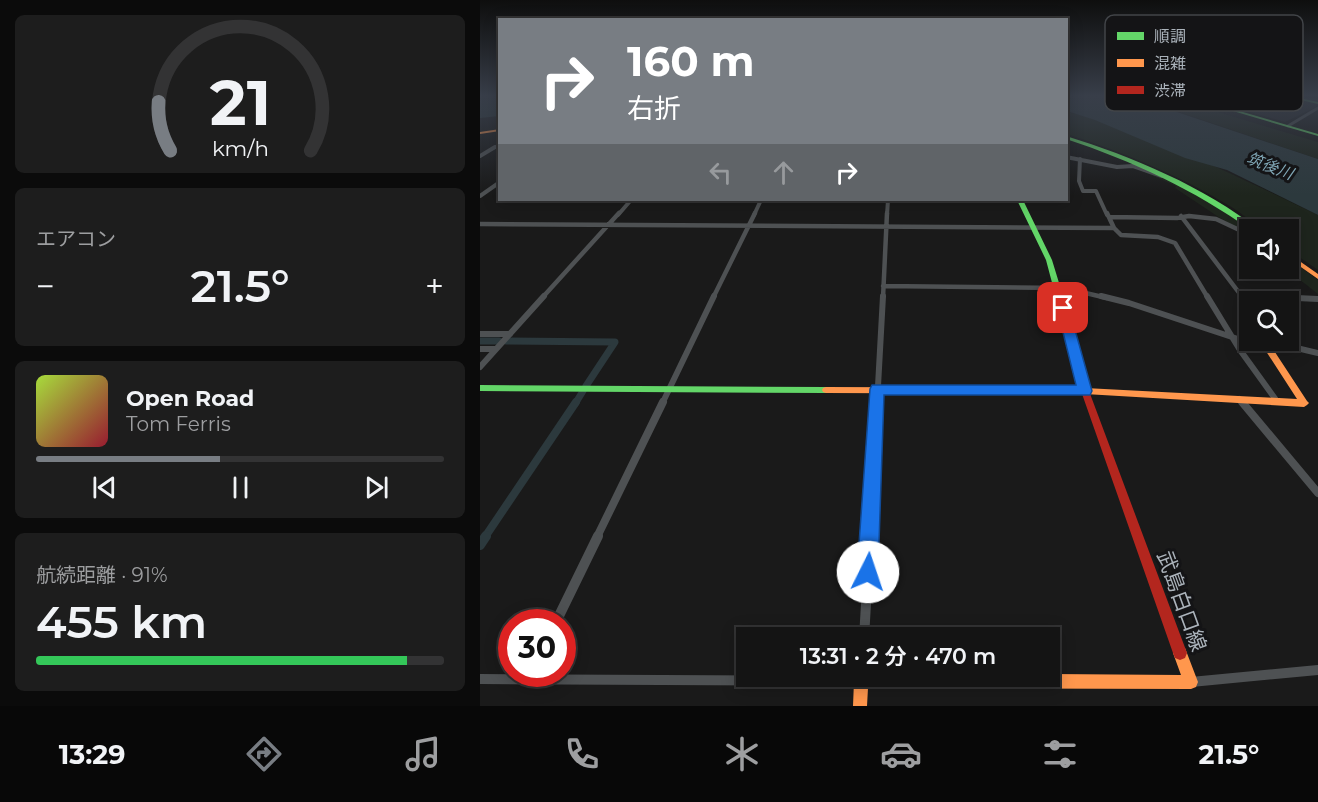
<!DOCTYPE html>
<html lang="ja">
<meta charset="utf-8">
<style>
body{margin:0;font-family:Montserrat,"Noto Sans JP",sans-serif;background:#1d1d1d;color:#f1f3f6;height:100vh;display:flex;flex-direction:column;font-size:22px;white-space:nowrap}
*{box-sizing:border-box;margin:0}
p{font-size:20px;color:#9d9ea0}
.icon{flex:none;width:33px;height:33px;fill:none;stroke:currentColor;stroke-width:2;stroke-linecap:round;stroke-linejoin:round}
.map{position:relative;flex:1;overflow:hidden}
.sheet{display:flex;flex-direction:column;gap:15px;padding:15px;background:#0b0b0b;width:480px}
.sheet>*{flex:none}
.guide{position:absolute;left:18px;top:18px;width:570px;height:183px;border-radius:0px;box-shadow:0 3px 15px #0003,0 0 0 2px #333334;background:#787d83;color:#fff;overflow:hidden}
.buttons{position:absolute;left:759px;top:219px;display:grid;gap:12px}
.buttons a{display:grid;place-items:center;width:60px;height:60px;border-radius:0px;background:#141414;box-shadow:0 3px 15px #0003,0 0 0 2px #333334;font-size:30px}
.speed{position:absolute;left:18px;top:609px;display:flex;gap:12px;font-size:30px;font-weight:700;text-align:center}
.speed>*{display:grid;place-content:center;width:78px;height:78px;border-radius:50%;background:#141414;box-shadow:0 3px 15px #0003,0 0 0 2px #333334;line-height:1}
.speed .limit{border:9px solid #d22;background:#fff;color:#111}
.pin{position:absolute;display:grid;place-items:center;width:51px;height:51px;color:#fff;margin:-26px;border-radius:12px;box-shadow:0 3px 9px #0006}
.me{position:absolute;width:66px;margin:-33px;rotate:4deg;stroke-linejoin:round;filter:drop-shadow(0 0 4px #0008)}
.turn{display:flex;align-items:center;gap:21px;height:126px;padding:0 30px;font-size:27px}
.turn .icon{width:78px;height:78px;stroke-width:2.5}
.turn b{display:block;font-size:42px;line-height:51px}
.lanes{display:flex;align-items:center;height:57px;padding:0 30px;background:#0003;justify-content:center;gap:30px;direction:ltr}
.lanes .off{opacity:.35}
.big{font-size:45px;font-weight:600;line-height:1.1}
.sheet .widget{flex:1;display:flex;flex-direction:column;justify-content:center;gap:9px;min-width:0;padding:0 21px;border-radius:9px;background:#1d1d1d}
.sheet .dial{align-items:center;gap:0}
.dial svg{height:156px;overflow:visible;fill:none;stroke:#333334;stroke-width:7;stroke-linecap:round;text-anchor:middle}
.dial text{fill:#f1f3f6;stroke:none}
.song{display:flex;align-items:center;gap:18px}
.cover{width:72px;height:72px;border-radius:9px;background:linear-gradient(135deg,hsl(80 70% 55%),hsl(350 70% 35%))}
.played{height:6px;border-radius:3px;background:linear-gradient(90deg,#787d83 45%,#333334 45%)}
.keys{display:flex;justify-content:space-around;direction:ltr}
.heat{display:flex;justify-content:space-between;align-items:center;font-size:33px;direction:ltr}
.charge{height:9px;border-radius:4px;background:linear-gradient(90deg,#34c759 91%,#333334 0)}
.trip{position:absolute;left:256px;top:627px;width:324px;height:60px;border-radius:0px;background:#141414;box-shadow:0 3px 15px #0003,0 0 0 2px #333334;font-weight:600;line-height:60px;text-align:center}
.dock{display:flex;height:96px;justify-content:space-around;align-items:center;background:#080808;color:#9d9ea0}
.dock .icon{width:42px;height:42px}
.dock .active{color:#787d83}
.dock b{font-size:27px;color:#f1f3f6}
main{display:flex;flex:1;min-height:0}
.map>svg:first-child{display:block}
.built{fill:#242427}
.green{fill:#1e251d}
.water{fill:#2c393d}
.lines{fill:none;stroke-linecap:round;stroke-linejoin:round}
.canal-far2{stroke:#2c393d;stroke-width:7}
.canal-far1{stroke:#2c393d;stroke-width:8}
.canal{stroke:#2c393d;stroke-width:10}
.river{fill:#2c393d;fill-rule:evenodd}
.street-far5{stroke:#4e5153;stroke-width:3}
.street-far4{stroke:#4e5153;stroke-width:4}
.street-far3{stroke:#4e5153;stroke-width:4.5}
.street-far2{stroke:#4e5153;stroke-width:6}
.street-far1{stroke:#4e5153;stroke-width:8}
.street{stroke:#4e5153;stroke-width:10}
.fast{fill:#63d668;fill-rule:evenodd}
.slow{fill:#ff974d;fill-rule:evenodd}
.jam{fill:#b3261e;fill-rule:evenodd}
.route{fill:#1a73e8;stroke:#114b97;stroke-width:1.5}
.labels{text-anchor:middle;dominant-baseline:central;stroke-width:6;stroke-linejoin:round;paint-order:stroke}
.far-water-label{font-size:16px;font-style:italic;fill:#81a8b7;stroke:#141416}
.near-street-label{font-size:21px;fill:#abb3bb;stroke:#141416}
.key{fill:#141416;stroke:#414448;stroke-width:1.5}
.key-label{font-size:16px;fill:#abb3bb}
</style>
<main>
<section class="sheet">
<div class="widget dial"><svg viewBox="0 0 100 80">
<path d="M14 69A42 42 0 1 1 86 69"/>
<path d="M14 69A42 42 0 0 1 8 44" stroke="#787d83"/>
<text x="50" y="56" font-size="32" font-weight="700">21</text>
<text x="50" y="72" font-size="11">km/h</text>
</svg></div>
<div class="widget"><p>エアコン</p>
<div class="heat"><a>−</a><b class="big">21.5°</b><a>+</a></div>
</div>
<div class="widget">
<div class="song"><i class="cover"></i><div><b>Open Road</b><p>Tom Ferris</p></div></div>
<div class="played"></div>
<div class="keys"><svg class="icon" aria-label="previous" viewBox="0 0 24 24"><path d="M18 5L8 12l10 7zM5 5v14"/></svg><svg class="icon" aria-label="pause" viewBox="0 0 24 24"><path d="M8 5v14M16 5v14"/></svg><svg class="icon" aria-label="next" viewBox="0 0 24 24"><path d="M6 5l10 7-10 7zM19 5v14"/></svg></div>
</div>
<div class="widget"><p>航続距離 · 91%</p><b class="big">455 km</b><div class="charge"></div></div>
</section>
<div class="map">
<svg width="838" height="706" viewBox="0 0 838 706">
<rect width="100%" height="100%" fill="#1a1a1a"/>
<path class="built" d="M712 96H802L838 104V106L805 122Z"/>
<path class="green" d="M661 96H684L838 142V159L690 109 695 106Z
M586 111C674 135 756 176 838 215V270C819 256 809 255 808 230L797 229 793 225 790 227 793 229C777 229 766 216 753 208 701 176 645 153 587 134Z
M653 167 694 180 715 191 773 229 770 230 769 234 740 218 695 188 696 186Z
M809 259 838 280V294L806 269 808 268Z"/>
<path class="water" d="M0 96H19V116L0 118Z
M586 96H661L696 106 691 110 838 159V215L747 170 705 158 615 120 587 111Z"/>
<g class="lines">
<path class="canal-far2" d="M0 341H19
M26 341 135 342 106 386
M95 404 103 391"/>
<path class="canal-far1" d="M5 537 96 402"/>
<path class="canal" d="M0 545 6 536"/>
<path class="river" d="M809 96 838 99V103L812 98Z"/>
<path class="street-far5" d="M808 126 838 108
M12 149 20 144"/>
<path class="street-far4" d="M0 156 15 147
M586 157 637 167 653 166 682 176
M600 159 599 181 603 191H616L627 215
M0 196 20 182
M138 215 151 200
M274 215 281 200
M407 215 408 200"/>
<path class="street-far3" d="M627 213 634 228 641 235 678 237 695 243 728 298
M701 216 763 298
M629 217 697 218 709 216 736 219 770 235
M0 224 634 228
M403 286 584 288 627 298
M761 296 810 298
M62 298 139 213
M233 298 275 213
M403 298 407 213"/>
<path class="street-far2" d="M621 296 649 303 761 340 804 345
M727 296 760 350 796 400
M762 296 770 307
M772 296 838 299
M0 334H30
M795 340 804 345 838 353
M0 349H16
M0 367 64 296
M759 399 763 404
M182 404 234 296
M397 404 403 296"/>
<path class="street-far1" d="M762 402 838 493
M117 537 183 402
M390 537 397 402"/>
<path class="street" d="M76 622 118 536
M384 638 390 536
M0 679 380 681
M711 682 838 670"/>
<path class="fast" d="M702 96H708L838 134V136Z
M803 96H810L838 102V104Z
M586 136C651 156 725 187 779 230H771C714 190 653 161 586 139Z
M537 200H543L572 260 587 309 586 311H583L579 309 566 260Z
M0 385 346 387 349 388 350 390 349 392 346 393 0 391Z"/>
<path class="slow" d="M20 129V131L0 134V132Z
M808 253 838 274V279L808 258Z
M786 342 789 343 827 401 829 403 827 405 824 407 605 394 346 393 343 392 342 390 343 388 346 387 605 388 817 399 782 345Z
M700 646 705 648 718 682 716 687 711 689 388 688 387 706H373L374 681 376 676H570V674L701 675 693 653 695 648Z"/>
<path class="jam" d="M580 307H583L587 309 609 391 707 653 705 658 700 660 695 658 693 653 601 391 579 309Z"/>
</g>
<linearGradient id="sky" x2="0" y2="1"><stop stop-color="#0e0e0e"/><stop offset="0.49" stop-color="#383e49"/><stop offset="1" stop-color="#383e49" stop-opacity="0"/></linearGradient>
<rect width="838" height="195" fill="url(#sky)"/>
<path class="route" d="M583 304 589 308 612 391 610 395H404L398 572 395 579 388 582 380 579 377 572 390 389 392 385H596L577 308Z"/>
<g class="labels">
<g class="far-water-label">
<text transform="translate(790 166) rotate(21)">筑後川</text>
</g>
<g class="near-street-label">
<text transform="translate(702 601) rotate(70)">武島白口線</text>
</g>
</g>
<rect x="625" y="15" width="198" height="96" rx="9" class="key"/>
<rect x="637" y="32" width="27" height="8" fill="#63d668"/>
<rect x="637" y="59" width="27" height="8" fill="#ff974d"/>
<rect x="637" y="86" width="27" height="8" fill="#b3261e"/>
<g class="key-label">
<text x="674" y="42">順調</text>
<text x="674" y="69">混雑</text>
<text x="674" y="96">渋滞</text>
</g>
</svg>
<div class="buttons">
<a><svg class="icon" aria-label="sound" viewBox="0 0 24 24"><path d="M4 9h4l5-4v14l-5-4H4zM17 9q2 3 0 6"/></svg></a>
<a><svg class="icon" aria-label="search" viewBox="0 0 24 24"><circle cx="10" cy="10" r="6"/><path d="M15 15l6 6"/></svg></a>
</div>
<div class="speed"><div class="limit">30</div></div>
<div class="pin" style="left:583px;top:308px;background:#d93025"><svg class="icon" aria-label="arrive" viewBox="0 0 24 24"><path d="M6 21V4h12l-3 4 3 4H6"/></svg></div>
<svg class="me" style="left:388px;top:572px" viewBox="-20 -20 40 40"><circle r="19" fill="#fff"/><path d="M0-13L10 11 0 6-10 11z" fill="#1a73e8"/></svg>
<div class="trip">13:31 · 2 分 · 470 m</div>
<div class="guide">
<div class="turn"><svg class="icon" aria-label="right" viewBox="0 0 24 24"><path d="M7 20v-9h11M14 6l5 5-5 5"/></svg><div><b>160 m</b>右折</div></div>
<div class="lanes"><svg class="icon off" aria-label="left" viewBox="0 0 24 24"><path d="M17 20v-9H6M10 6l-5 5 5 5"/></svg><svg class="icon off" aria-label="ahead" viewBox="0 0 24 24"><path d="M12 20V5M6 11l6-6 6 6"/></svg><svg class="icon" aria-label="right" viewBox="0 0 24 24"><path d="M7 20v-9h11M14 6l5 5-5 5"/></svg></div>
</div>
</div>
</main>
<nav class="dock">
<b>13:29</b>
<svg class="icon active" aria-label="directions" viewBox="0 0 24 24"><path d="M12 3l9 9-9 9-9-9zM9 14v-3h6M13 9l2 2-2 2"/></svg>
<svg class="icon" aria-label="music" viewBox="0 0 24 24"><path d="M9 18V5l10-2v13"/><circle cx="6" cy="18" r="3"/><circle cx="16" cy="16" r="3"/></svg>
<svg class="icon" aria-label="phone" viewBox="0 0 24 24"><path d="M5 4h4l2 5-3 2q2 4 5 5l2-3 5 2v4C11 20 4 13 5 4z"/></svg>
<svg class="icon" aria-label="climate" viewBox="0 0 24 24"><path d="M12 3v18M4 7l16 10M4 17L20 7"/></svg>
<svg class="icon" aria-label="car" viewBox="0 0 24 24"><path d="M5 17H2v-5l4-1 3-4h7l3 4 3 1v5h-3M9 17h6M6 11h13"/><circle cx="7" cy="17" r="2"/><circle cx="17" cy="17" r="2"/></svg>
<svg class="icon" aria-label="filters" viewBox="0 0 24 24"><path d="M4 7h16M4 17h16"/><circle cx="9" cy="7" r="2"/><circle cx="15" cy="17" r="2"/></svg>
<b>21.5°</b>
</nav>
